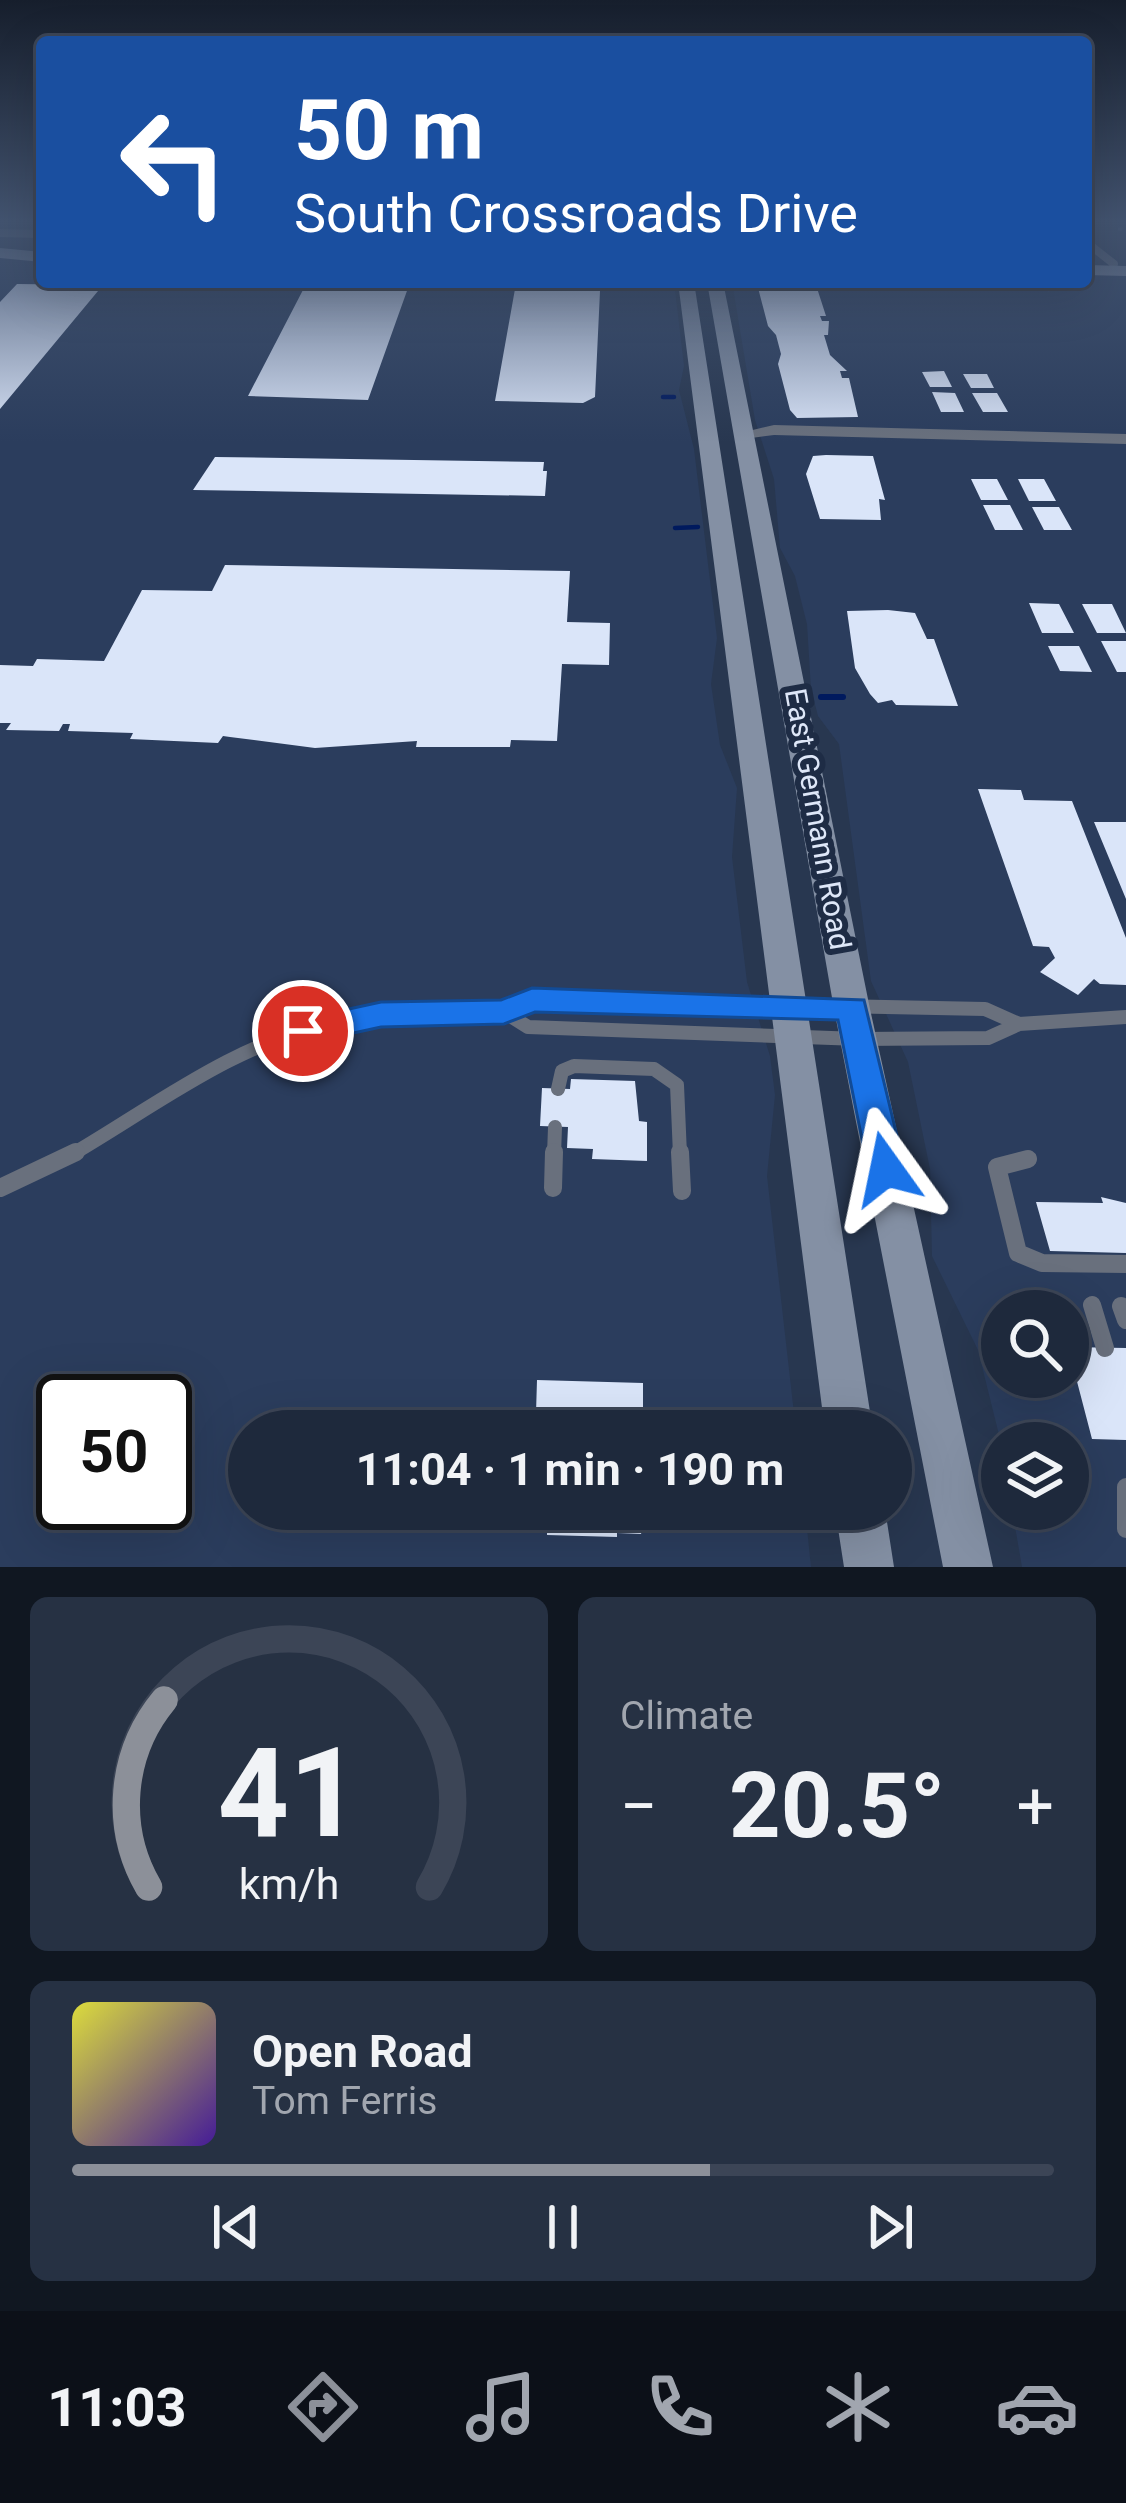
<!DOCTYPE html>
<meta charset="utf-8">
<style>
body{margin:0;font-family:Roboto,sans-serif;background:#263143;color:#f1f3f6;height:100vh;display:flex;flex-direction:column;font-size:45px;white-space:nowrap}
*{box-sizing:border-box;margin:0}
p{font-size:39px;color:#a1a6af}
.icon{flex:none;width:66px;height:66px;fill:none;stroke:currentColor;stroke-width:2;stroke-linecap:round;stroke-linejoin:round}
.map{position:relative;height:1567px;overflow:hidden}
.side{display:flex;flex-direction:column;gap:30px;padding:30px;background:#101721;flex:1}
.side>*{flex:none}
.top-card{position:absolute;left:36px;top:36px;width:1056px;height:252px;border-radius:12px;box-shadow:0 12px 48px #0002,0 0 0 3px #3c4556;background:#1a4fa0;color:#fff;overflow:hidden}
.controls{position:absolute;left:981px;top:1290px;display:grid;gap:24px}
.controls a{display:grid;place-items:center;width:108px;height:108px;border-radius:50%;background:#1e293c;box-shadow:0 12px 48px #0002,0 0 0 3px #3c4556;font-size:60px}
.speed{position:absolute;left:36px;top:1374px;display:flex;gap:24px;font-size:60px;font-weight:700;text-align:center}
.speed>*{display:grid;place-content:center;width:156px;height:156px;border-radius:50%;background:#1e293c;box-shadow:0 12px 48px #0002,0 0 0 3px #3c4556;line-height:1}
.speed .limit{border:6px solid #111;border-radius:18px;background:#fff;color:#111}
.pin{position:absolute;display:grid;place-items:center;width:102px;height:102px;color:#fff;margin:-51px;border:6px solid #fff;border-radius:50%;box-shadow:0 3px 12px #0007}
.me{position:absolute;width:132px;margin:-66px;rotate:348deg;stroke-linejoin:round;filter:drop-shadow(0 0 9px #0008)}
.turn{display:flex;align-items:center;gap:42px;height:252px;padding:0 60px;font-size:54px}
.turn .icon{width:156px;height:156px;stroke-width:2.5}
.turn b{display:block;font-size:84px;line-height:102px}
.big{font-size:90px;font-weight:700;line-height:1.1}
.side .widget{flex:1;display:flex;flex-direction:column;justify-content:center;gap:18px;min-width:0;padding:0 42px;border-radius:18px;background:#263143}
.side .dial{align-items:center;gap:0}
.dial svg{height:312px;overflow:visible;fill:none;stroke:#3c4556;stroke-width:7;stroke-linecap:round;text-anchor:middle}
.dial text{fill:#f1f3f6;stroke:none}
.song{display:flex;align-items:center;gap:36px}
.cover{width:144px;height:144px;border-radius:18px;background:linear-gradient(135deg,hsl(60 70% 55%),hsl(260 70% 35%))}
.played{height:12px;border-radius:6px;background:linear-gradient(90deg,#8c9099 65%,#3c4556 65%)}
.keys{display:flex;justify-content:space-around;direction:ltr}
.heat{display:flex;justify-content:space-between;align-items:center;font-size:66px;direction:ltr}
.side .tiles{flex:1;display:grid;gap:30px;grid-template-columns:1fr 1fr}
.widget:last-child{grid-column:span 2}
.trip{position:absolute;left:228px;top:1410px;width:684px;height:120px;border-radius:60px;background:#1e293c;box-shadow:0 12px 48px #0002,0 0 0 3px #3c4556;font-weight:700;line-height:120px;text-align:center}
.menu{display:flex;height:192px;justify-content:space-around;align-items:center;background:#0c1018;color:#a1a6af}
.menu .icon{width:84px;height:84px}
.menu .on{color:#8c9099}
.menu b{font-size:54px;color:#f1f3f6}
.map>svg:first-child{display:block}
.built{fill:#2b3d5d;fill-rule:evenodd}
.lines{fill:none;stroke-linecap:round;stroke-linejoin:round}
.stream-far1{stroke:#001a5e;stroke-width:4.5}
.stream{stroke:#001a5e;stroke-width:6}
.building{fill:#dae5f9}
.path{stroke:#647188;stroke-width:3;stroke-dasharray:4.5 4.5;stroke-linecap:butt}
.lane-far2{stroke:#69707d;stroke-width:8}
.lane-far1{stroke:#69707d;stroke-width:14}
.lane{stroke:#69707d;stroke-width:18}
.street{fill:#69707d;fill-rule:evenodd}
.secondary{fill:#8490a4;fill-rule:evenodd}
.route{fill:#1a73e8;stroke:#114b97;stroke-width:3}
.labels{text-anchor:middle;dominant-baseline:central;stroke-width:12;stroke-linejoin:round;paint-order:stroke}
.street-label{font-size:30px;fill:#dee7f8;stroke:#1e2c45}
</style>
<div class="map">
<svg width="1126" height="1567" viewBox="0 0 1126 1567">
<rect width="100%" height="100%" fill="#283750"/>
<path class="built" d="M0 257 42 261V282H674L684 366 679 390 694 449 717 638 711 684 720 745 737 788 732 857 747 982 770 1056 775 1095 767 1176 796 1431H249V1509H805L811 1567H0ZM63 1401H165V1503H63Z
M1086 274 1126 275V1567H1022L1012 1509H1068V1443H1002V1447L978 1350 932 1256 930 1169 908 1062 871 981 839 744 818 716 811 689 807 624 795 576 780 548 774 479 755 420 732 282H1086ZM1002 1311H1068V1377H1002Z"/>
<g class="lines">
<path class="stream-far1" d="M663 397H674
M675 528 698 527"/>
<path class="stream" d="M821 697H843"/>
</g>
<path class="building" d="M761 282 816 285 826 316H820L822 321H829L828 335H824L830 355 847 371H840L842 378H849L858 417 797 418 790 410 778 364 781 354 776 335 768 326 757 284Z
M17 284 103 285 0 409V302Z
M304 288H408L368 400 248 396Z
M515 289 600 291 595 397 583 403 495 401Z
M944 371 952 387H930L922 372Z
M963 374H987L994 388H971Z
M932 392 955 393 964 412H941Z
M972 393H997L1008 412H983Z
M826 455 873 456 885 500 879 499 881 520 820 519 806 474 813 456Z
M215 457 544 462 543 471H547L545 496 193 490Z
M971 479H997L1008 500H981Z
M1018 479H1044L1056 501H1029Z
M983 505H1010L1023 530H995Z
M1032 507H1059L1072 530H1044Z
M225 565 570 571 567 622 610 623 609 665 562 664 557 741 511 740 510 747H416L417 741 315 748 230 737 223 736 218 743 130 739 133 733 68 731 70 724H63L59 731 6 730 11 723H0V665L33 666 37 659 104 661 142 590 212 591Z
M1029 603 1059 604 1074 633H1042Z
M1082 604H1112L1126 633H1097Z
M888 610 915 613 927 639H934L958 706 896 705 892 700 878 703 870 694 855 668 847 611Z
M1101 641H1126V672H1117Z
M1048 646H1079L1092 672 1060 671Z
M978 789 1021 790 1024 800 1072 801 1126 938V985L1100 984 1094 979 1078 995 1040 972 1055 958 1049 947 1033 946Z
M1094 822H1126V899Z
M571 1079 635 1081 639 1121 647 1122V1161L592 1159 593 1149 567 1148 568 1127 540 1126 542 1088 570 1089Z
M1101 1197 1126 1203V1253L1050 1251 1036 1202 1103 1203Z
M1068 1347 1126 1348V1440L1092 1439Z
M537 1380 643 1383V1431H557V1413H536Z
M554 1509H644V1522L641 1534 617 1533V1537L547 1535V1519H553Z"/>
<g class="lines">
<path class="path" d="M1118 229H1126"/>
<path class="lane-far2" d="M0 233 42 234
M1086 242 1114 264 1112 270
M1046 282 1049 287"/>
<path class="lane-far1" d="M504 1012 528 1027 859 1039 988 1038 1019 1024
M558 1089 562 1071 574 1066 654 1069 677 1085 680 1155
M71 1155C155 1106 235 1043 332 1023 394 1010 477 1020 532 1000L985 1009 1019 1024 1126 1017
M554 1155 555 1127"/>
<path class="lane" d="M680 1152 682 1191
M1028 1159 997 1167 1018 1253 1042 1263 1126 1264
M0 1188 76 1152
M553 1188 554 1152
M1092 1305 1105 1348
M1121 1306 1126 1320
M1126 1487V1529"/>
<path class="street" d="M774 425 1126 434V444L774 435 744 439 736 434Z"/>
<path class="secondary" d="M0 248 42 252V262L0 258Z
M1086 265 1126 266V276L1086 275Z
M678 282H694L873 1431H825Z
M707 282H723L870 1009 993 1567H943L834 1009Z
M835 1509H885L894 1567H844Z"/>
</g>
<linearGradient id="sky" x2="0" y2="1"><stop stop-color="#161e2c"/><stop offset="0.5" stop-color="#42536f"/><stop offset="1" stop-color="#42536f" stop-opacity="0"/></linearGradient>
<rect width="1126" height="442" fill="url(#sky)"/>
<path class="route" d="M532 988 864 1000 905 1169 899 1180 886 1184 873 1180 868 1169 838 1020 535 1012 504 1024 381 1027 303 1044 292 1040 287 1031 292 1023 303 1019 381 1002 501 1000Z"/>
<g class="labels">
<g class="street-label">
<text transform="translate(818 819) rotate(80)">East Germann Road</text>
</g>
</g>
</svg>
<div class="controls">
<a><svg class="icon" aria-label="search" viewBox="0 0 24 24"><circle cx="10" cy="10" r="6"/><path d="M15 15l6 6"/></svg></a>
<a><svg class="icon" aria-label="layers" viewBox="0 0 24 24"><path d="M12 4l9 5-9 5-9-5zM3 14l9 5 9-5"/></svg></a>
</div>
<div class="speed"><div class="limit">50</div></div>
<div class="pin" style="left:303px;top:1031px;background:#d93025"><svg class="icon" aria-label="arrive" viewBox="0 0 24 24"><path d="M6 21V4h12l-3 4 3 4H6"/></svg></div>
<svg class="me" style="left:886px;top:1169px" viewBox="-20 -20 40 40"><path d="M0-17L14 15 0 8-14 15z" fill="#1a73e8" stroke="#fff" stroke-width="4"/></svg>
<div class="trip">11:04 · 1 min · 190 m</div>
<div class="top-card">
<div class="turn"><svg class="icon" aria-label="left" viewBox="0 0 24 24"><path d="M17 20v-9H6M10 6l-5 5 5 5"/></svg><div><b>50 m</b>South Crossroads Drive</div></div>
</div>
</div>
<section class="side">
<div class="tiles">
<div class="widget dial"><svg viewBox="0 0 100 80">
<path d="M14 69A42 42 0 1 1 86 69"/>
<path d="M14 69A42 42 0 0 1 18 21" stroke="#8c9099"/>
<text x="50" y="56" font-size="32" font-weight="700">41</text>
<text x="50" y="72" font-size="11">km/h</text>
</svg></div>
<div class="widget"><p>Climate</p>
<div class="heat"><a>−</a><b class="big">20.5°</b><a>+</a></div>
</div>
<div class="widget">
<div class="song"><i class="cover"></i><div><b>Open Road</b><p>Tom Ferris</p></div></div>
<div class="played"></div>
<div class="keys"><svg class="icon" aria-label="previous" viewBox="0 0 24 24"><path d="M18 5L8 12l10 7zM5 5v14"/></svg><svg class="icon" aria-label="pause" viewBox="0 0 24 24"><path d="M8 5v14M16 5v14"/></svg><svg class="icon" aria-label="next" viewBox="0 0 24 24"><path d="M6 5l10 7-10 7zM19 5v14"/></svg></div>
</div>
</div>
</section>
<nav class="menu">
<b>11:03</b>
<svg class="icon on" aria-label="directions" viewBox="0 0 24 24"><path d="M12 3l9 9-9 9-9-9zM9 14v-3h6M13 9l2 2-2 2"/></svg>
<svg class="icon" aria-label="music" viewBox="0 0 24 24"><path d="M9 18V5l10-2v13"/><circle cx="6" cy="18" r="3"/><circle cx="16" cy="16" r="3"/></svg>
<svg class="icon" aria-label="phone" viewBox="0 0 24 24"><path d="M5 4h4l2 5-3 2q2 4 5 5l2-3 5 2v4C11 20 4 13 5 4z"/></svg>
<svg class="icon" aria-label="climate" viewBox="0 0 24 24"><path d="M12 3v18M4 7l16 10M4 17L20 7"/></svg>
<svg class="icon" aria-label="car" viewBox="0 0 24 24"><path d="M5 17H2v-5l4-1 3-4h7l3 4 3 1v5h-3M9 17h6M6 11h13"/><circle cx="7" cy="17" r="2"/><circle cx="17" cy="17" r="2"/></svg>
</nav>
